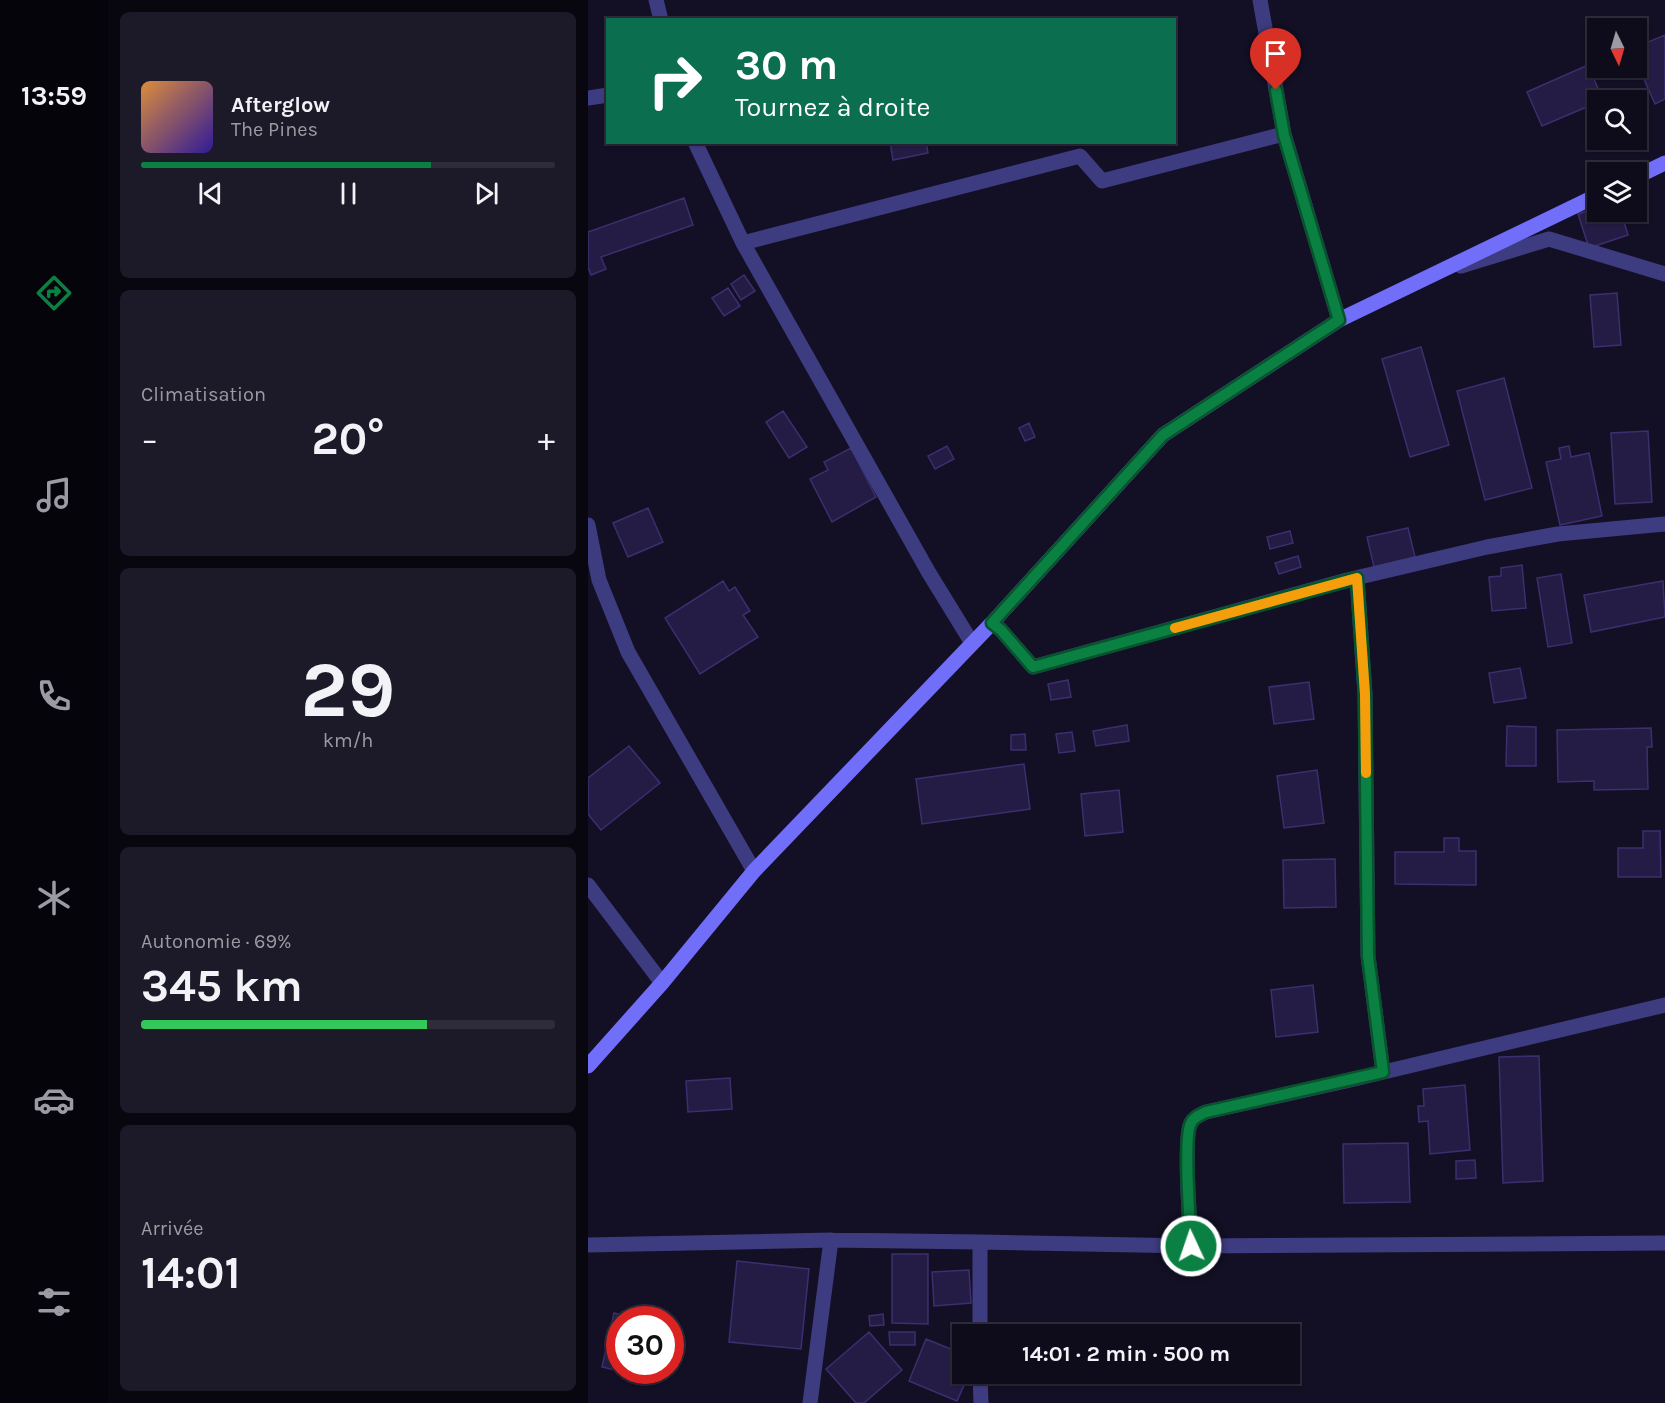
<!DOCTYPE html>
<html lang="fr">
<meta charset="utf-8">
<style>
body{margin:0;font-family:Karla,sans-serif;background:#1c1928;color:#f1f3f6;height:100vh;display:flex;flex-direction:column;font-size:22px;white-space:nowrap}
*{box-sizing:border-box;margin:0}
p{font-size:20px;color:#9b9ba3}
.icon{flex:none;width:33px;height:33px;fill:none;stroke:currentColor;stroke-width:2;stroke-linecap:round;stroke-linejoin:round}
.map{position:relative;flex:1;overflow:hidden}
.side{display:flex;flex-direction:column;gap:12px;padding:12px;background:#08060f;width:480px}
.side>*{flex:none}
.banner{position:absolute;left:18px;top:18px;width:570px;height:126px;border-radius:0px;box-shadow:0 2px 4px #0004,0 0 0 2px #2e2b3a;background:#0b6e4f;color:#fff;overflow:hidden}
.needle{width:39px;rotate:175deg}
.fabs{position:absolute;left:999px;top:18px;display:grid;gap:12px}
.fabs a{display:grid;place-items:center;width:60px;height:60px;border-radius:0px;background:#0e0b1b;box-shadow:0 2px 4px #0004,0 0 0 2px #2e2b3a;font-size:30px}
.speed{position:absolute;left:18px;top:1306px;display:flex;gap:12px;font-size:30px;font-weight:700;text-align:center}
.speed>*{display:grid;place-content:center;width:78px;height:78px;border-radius:50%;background:#0e0b1b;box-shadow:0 2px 4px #0004,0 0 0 2px #2e2b3a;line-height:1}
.speed .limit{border:9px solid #d22;background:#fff;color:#111}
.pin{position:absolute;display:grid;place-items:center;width:51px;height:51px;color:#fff;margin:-62px -26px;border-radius:50% 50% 50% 0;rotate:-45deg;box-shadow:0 0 6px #0007}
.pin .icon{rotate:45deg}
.me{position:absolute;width:66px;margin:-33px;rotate:357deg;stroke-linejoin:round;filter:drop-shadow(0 0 4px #0008)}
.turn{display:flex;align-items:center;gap:21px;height:126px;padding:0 30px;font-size:27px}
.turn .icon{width:78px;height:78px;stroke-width:2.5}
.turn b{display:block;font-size:42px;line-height:51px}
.big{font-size:45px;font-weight:700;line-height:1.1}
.side .card{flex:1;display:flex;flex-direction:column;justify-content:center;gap:9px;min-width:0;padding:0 21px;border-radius:9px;background:#1c1928}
.side .dial{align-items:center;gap:0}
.dial b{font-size:78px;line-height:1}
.song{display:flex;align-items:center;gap:18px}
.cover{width:72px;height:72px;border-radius:9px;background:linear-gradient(135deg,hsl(30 70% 55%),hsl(250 70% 35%))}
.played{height:6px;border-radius:3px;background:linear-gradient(90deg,#0b8043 70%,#2e2b3a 70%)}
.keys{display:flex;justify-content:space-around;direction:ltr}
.heat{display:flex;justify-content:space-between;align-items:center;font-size:33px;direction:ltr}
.charge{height:9px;border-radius:4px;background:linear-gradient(90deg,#34c759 69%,#2e2b3a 0)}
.trip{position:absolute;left:364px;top:1324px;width:348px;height:60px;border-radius:0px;background:#0e0b1b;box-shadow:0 2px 4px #0004,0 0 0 2px #2e2b3a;font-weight:700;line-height:60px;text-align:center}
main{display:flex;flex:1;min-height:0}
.dock{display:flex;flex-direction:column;width:108px;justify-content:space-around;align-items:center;background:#06040b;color:#9b9ba3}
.dock .icon{width:42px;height:42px}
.dock .current{color:#0b8043}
.dock b{font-size:27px;color:#f1f3f6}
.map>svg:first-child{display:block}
.building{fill:#241c44;stroke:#3c2f6f;stroke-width:1.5}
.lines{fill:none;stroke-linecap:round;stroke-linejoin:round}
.street{stroke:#3e3c81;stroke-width:15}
.secondary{stroke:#716efa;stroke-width:15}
.route-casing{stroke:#07532c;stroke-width:15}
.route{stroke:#0b8043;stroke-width:10}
.slow{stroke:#f59e0b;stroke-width:10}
</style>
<main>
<nav class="dock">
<b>13:59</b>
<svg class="icon current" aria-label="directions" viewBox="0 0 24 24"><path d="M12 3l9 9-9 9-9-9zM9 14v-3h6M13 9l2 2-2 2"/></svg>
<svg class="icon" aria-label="music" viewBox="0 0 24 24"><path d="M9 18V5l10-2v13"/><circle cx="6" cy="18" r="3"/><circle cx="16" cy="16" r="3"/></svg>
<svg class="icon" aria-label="phone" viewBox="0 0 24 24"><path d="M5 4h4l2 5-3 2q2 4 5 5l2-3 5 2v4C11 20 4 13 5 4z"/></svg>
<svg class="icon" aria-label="climate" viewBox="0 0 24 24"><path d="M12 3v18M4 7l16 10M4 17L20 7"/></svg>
<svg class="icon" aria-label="car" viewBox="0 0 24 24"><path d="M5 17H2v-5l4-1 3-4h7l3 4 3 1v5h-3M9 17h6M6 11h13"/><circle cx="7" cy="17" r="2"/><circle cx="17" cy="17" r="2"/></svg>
<svg class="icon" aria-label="filters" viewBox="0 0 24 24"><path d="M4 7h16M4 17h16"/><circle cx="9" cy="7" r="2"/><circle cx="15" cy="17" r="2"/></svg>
</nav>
<section class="side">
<div class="card">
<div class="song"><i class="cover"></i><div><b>Afterglow</b><p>The Pines</p></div></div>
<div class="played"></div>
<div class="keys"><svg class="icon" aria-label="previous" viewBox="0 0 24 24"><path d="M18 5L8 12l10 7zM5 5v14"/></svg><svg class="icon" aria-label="pause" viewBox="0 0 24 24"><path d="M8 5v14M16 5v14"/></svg><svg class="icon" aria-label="next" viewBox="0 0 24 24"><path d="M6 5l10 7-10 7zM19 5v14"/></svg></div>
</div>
<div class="card"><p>Climatisation</p>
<div class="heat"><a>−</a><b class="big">20°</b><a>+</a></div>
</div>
<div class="card dial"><b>29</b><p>km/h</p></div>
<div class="card"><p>Autonomie · 69%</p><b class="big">345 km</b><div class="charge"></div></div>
<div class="card"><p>Arrivée</p><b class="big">14:01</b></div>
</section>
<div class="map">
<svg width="1077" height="1403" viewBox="0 0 1077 1403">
<rect width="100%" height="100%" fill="#130f24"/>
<path class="building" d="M1077 35V99L1067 104 1048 61V47Z
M1000 65 1015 100 954 126 939 92Z
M302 142H338L340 153 305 160Z
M96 198 105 225 13 257 18 269 3 275 0 267V232Z
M1010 207V212H1033L1040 235 1001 248 990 214Z
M156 275 167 291 153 300 143 284Z
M140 288 152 306 136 316 124 298Z
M1029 293 1033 345 1006 347 1002 295Z
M833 347 861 445 822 457 794 359Z
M916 378 944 488 897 500 869 391Z
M195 411 219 447 201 458 178 422Z
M441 423 447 437 437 441 431 428Z
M1060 431 1064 502 1027 504 1023 433Z
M359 446 366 459 347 469 340 456Z
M981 446 983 457 1001 453 1014 516 972 525 958 462 973 459 971 448Z
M263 448 288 497 244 522 222 479 240 470 236 462Z
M60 508 75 542 40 557 25 523Z
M820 528 827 557 786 567 779 537Z
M702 531 705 543 682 549 679 537Z
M710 556 713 567 691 574 687 563Z
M934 565 938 608 904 611 901 577 913 576V568Z
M973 574 984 643 960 647 949 578Z
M135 581 141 591 147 587 162 611 155 615 170 637 112 674 77 618Z
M1075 581 1077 617 1003 632 996 595Z
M932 668 938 698 906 703 901 673Z
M480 680 483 697 463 700 460 684Z
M721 682 726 719 686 724 681 687Z
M539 725 541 741 508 746 505 731Z
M919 726 948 727V766H918Z
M1063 728 1064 747H1059L1060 789 1006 790V781L970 782 969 730Z
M484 732 487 751 471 753 468 734Z
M437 734 438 750H423V735Z
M41 746 72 783 13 830 0 814V778Z
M436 764 442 809 334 824 328 779Z
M729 770 736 823 696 828 689 776Z
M531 790 535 832 497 836 493 794Z
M1055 831H1072L1073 877H1030V848H1055Z
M856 838H871V851H888V885L807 884V852H856Z
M747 859 748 907 696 908 695 860Z
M725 985 730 1032 688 1037 683 990Z
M951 1056 955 1181 915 1183 911 1057Z
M142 1078 144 1109 100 1112 98 1081Z
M877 1085 882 1150 842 1154 840 1121 831 1122 830 1106H836L835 1089Z
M820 1143 822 1202 756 1203 755 1144Z
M887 1160 888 1178 868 1179V1161Z
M304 1254H340V1324L304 1323Z
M149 1261 221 1269 213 1349 141 1342Z
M381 1270 383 1303 346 1306 344 1272Z
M26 1313 56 1320H32V1371H46L45 1374 14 1367Z
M295 1314 296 1325 282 1326 281 1316Z
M281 1332 314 1370 276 1403H268L238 1369Z
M301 1332H327V1345H302Z
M338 1339 375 1354V1374H381L369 1401 321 1381Z"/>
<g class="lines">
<path class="street" d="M68 0 73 20
M672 0 696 134 751 320
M0 98 20 95
M107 142 155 243 341 573 384 643
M155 243 492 156 514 181 696 134
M873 266 961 239 1077 274
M0 525 11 580 40 652 166 871
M769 578 777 694 780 956 795 1072
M404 623 413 630 445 667 759 580 899 547 970 534 1077 524
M0 885 74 983
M0 1245 243 1240 392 1242
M603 1246C602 1225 595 1136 603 1123 606 1117 612 1115 618 1112L758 1081 1077 1005
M392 1335V1242L603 1246 1077 1243
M392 1374 393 1403
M222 1403 243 1240"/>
<path class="secondary" d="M1048 177 1077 163
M0 1066 74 983 166 871 404 623 575 435 751 320 1010 195"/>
</g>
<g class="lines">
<defs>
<path id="route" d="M603 1246C602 1225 595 1136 603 1123 606 1117 612 1115 618 1112L795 1072 780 956 777 694 769 578 445 667 413 630 404 623 575 435 751 320 696 135 688 90"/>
</defs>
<use href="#route" class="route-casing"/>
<use href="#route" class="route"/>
<path class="slow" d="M587 628 769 578 777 694 778 773"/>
</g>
</svg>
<div class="fabs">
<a><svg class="needle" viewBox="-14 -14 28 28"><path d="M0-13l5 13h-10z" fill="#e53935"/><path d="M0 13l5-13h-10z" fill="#9b9ba3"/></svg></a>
<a><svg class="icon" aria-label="search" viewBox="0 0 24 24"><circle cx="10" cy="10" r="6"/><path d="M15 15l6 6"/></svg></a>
<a><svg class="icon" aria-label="layers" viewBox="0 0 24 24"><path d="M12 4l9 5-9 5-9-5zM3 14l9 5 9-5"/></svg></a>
</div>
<div class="speed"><div class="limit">30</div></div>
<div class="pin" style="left:688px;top:90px;background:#d93025"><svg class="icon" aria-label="arrive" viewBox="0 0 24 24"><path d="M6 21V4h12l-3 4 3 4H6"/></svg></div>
<svg class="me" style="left:603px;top:1246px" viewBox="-20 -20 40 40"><circle r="17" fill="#0b8043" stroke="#fff" stroke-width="3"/><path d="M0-11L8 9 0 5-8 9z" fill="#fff"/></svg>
<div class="trip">14:01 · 2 min · 500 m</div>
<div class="banner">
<div class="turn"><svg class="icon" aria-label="right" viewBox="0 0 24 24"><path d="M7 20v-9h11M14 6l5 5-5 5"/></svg><div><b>30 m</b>Tournez à droite</div></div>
</div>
</div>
</main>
